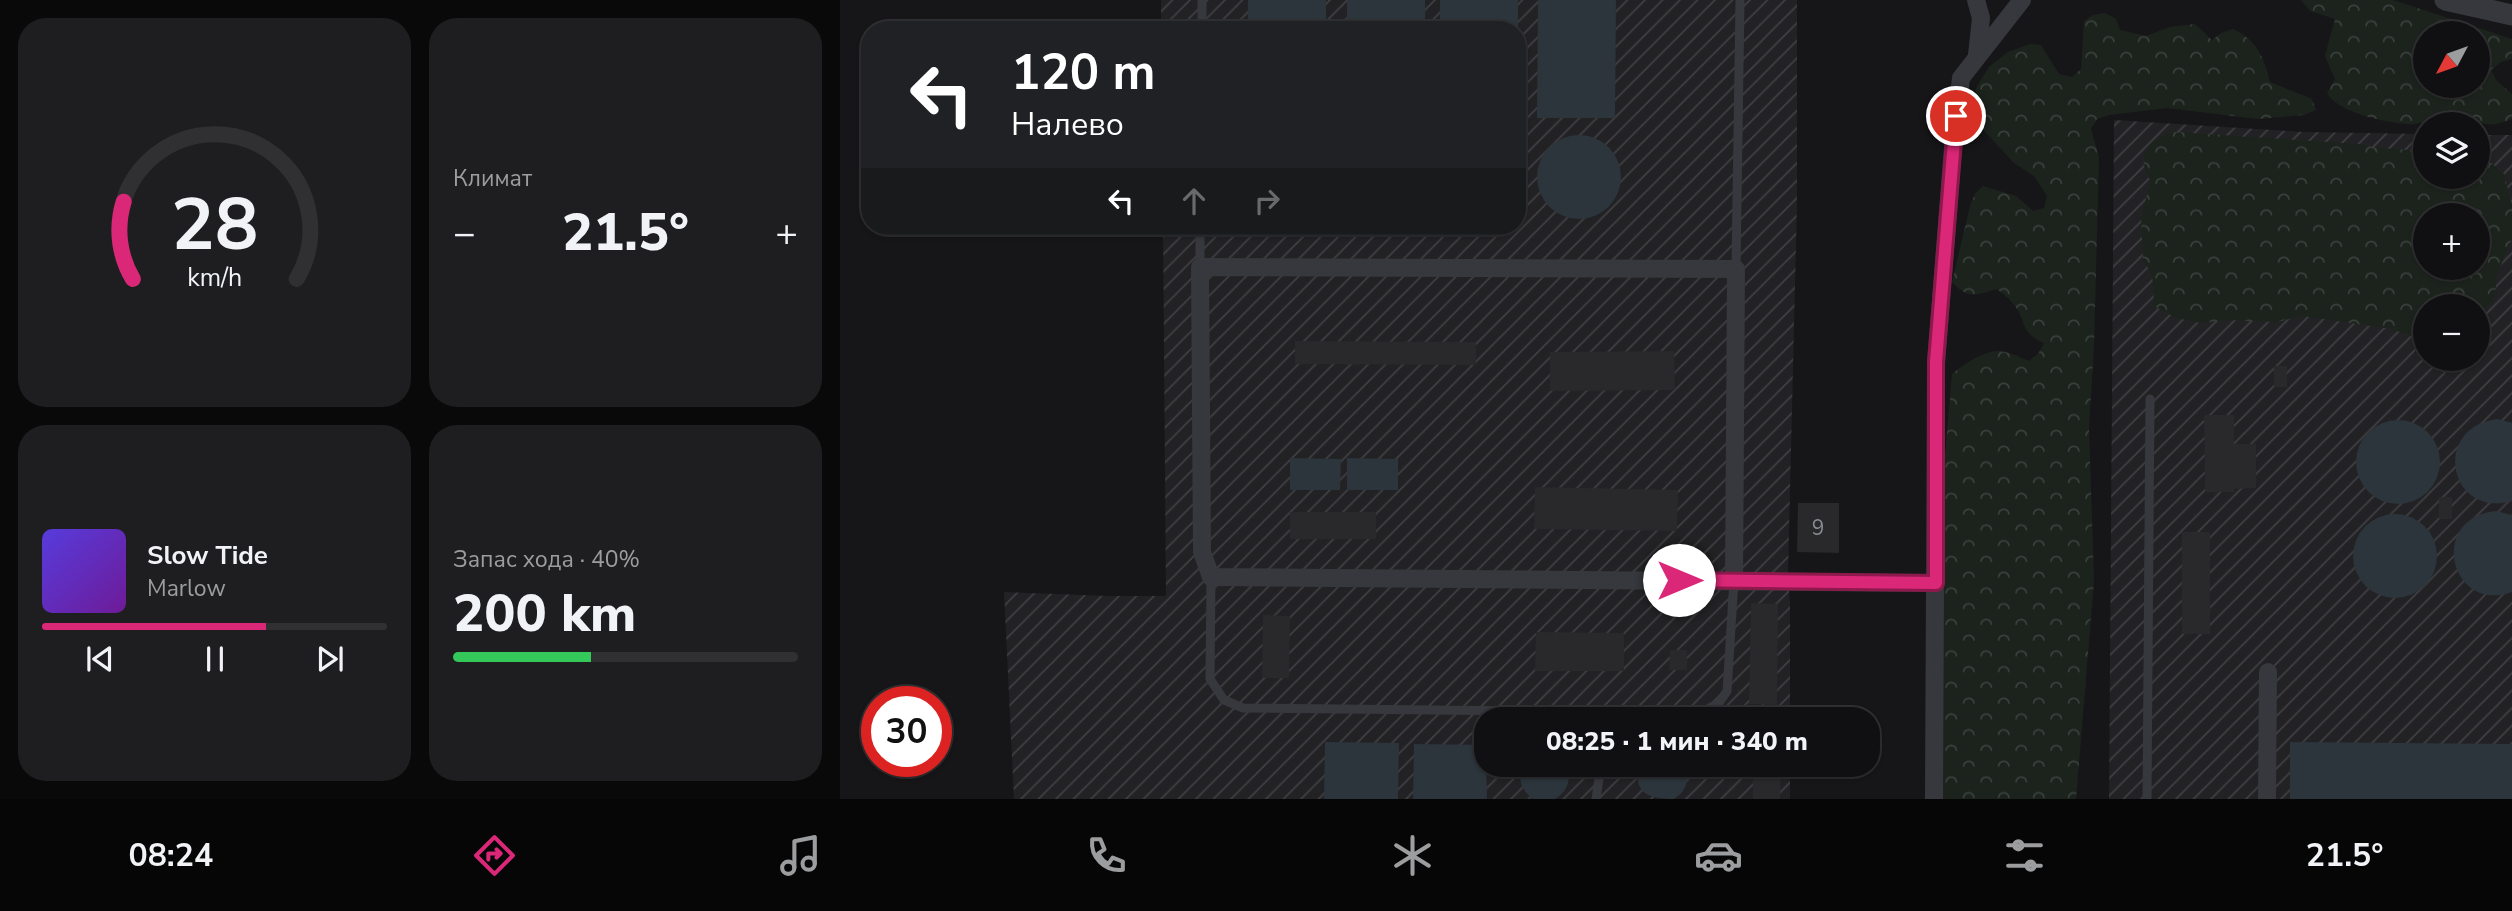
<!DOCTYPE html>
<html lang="ru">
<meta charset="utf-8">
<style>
body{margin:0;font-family:"Nunito Sans",sans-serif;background:#1e1e20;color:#f1f3f6;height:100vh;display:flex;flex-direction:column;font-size:26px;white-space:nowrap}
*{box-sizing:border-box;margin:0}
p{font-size:23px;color:#9c9d9f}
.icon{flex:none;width:38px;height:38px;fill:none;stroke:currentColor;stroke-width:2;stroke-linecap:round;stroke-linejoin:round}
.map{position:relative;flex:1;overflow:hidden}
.side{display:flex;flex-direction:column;gap:18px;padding:18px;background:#09090a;width:840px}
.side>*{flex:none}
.top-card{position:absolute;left:21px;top:21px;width:665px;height:214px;border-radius:28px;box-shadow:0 2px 5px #0004,0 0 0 2px #303032;background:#202124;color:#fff;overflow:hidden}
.needle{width:46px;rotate:229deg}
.controls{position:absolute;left:1573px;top:21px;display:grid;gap:14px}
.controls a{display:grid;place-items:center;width:77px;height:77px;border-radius:50%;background:#101012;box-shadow:0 2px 5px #0004,0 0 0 2px #303032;font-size:35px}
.speed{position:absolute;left:21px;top:686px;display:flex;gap:14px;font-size:35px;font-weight:700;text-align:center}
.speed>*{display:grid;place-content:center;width:91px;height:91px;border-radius:50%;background:#101012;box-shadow:0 2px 5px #0004,0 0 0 2px #303032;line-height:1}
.speed .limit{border:10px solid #d22;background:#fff;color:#111}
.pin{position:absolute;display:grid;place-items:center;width:60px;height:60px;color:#fff;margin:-30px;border:4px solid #fff;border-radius:50%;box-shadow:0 2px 7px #0007}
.me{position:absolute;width:77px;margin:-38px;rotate:90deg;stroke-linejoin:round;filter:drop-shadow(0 0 5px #0008)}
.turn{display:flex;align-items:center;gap:24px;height:147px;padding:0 35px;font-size:32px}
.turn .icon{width:91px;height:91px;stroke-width:2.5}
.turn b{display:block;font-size:49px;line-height:60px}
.lanes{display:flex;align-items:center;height:66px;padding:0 35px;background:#0003;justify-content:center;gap:35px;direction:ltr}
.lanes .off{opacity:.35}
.big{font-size:52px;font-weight:800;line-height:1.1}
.side .widget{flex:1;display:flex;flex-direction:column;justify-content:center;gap:10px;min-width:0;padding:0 24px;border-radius:28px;background:#1e1e20}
.side .dial{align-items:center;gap:0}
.dial svg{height:182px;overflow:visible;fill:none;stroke:#303032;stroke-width:7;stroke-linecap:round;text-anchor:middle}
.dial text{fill:#f1f3f6;stroke:none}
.song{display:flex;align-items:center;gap:21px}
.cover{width:84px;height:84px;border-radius:10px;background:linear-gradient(135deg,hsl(250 70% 55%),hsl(280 70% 35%))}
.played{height:7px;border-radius:4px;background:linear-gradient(90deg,#db2777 65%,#303032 65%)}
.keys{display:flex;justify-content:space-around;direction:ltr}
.heat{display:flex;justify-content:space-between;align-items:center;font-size:38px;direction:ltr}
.charge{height:10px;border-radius:5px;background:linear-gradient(90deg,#34c759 40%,#303032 0)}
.side .tiles{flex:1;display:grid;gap:18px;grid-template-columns:repeat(2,1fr)}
.trip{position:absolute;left:634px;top:707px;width:406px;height:70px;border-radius:28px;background:#101012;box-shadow:0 2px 5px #0004,0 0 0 2px #303032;font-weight:800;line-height:70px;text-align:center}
.menu{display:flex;height:112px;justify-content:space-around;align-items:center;background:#060607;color:#9c9d9f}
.menu .icon{width:49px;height:49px}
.menu .active{color:#db2777}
.menu b{font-size:32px;color:#f1f3f6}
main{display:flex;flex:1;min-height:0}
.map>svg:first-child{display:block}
.industrial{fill:url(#industrial-furrows);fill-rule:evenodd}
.forest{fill:url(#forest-crowns);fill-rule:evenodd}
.water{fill:#2c353c}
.building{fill:#29292c}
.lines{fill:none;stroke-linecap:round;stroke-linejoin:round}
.service{stroke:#37383d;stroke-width:9}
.minor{stroke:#37383d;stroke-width:18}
.tertiary{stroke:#37383d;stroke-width:21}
.route-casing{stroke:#8e194d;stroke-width:18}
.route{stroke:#db2777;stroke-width:12}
.labels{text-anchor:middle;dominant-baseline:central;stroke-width:7;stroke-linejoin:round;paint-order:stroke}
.number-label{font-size:21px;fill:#888b94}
</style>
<main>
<section class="side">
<div class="tiles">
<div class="widget dial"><svg viewBox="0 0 100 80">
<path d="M14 69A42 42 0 1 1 86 69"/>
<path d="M14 69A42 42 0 0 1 10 35" stroke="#db2777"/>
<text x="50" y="56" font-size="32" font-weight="700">28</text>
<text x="50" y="72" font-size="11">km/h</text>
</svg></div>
<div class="widget"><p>Климат</p>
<div class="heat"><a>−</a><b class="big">21.5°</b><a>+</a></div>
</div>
<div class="widget">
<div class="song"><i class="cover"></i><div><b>Slow Tide</b><p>Marlow</p></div></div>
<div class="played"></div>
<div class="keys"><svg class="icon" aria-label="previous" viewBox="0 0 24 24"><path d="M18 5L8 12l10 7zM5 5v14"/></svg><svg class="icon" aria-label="pause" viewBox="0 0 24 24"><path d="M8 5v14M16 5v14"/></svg><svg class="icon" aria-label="next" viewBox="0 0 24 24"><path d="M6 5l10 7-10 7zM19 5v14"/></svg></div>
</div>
<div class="widget"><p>Запас хода · 40%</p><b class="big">200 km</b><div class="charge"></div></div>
</div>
</section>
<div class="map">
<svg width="1672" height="799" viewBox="0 0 1672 799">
<defs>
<pattern id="industrial-furrows" width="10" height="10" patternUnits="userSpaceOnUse" patternTransform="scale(1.75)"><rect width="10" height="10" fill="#222225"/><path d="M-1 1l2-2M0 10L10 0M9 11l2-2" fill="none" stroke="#3f3f43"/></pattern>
<pattern id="forest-crowns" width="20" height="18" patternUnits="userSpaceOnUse" patternTransform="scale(1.75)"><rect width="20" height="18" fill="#1c231d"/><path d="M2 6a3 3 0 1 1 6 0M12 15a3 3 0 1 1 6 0" fill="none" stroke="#3a403c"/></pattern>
</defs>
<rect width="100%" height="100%" fill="#161618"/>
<path class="industrial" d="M321 0H957V203L948 573 950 603V719H646V765H950V799H174L164 592 268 596H326L323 226H677V30H321Z
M1274 120 1463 132 1585 134 1586 177H1638V135H1672V799H1269ZM1586 215H1638V268H1586ZM1586 306H1638V359H1586Z"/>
<path class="forest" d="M1461 0H1553L1672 39V59L1661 62 1651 70 1656 80 1672 94V119C1656 125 1647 127 1632 119 1625 121 1617 124 1610 124 1602 124 1608 122 1600 121 1591 120 1578 125 1567 124 1545 122 1498 113 1487 93L1495 79 1485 56 1495 19 1470 11ZM1586 33H1638V86H1586Z
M1265 13 1276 19 1280 30 1306 36 1330 27 1355 24 1372 40 1381 33 1393 29C1416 39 1425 59 1430 82L1472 99 1476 110 1464 115 1418 119 1327 108 1269 115 1257 119 1251 129 1259 157 1254 346 1249 428 1254 581 1236 799H1103L1102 547 1104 468 1112 374C1123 365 1142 352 1157 351 1168 351 1179 357 1189 361L1198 354 1204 343C1178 331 1188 322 1174 305 1170 299 1163 294 1157 289 1135 295 1129 300 1112 282L1130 206 1135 194 1143 186 1176 196 1193 211 1204 208 1207 196 1194 176 1174 163 1138 124 1133 113 1136 88 1149 67 1168 52 1190 44 1201 45 1219 74 1232 77 1241 69 1244 21 1253 15Z
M1336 132 1519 144 1540 148 1585 151 1586 177H1638V155L1647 159 1664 174 1672 206V238L1656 277V288L1653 301 1638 314V306H1586L1585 336 1574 337 1551 329 1462 316 1437 322 1386 320 1360 323 1336 318 1314 306 1313 282 1310 270 1303 262 1301 216 1311 181C1294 158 1309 135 1336 132ZM1586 215H1638V268H1586Z"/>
<path class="water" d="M408 0H486V30H408Z
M507 0H585V30H507Z
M600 0H678V119L677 30H600Z
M698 0H776L775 118H697Z
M697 177a42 42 0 1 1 84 0a42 42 0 1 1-84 0Z
M1658 419 1672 423V501C1608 519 1591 426 1658 419Z
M1516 462a42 42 0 1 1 84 0a42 42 0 1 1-84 0Z
M450 458 501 459 500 490H450Z
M507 458 558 459V490H507Z
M1656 511 1672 515V592C1610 614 1587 518 1656 511Z
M1513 556a42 42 0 1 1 84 0a42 42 0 1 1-84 0Z
M485 742 559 743 558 799H484Z
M1450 742 1672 744V799H1450Z
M574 744 646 745 647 799H573Z
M683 765H726C732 779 728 791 715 799H693C681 790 677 779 683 765Z
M801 765H844C850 779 847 791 834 799 811 799 790 794 801 765Z"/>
<path class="building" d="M455 341 636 342V365L455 364Z
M834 351 835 390 710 391V352Z
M1434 366H1447V387H1434Z
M1364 415H1394V444H1416V488L1394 489V492H1365Z
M695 487 838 490 837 531 694 529Z
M1599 497H1612V519H1599Z
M958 503H999V553L957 552Z
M450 512H536V539H450Z
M1342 532H1370V634H1342Z
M911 603 938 604 937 705 909 704Z
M423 615 450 616 449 678H422Z
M696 632 784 633V671H695Z
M830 650H847V670H829Z
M913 765H941L940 799H913Z"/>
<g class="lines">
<path class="service" d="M362 30V0
M360 267V226
M896 269 900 0
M371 577 370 679 384 700 403 708 860 713 879 703 887 691 894 580
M756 799 761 765
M1307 799 1310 399"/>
<path class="minor" d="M1136 0 1141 18 1137 55
M894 580 896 269 360 267 362 552 371 577 1096 583
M1094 799 1096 363 1114 135 1121 78 1182 0
M1427 799 1428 672"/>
<path class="tertiary" d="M1605 0 1672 15"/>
</g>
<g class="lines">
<defs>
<path id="route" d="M839 580 1096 583V362L1116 116"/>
</defs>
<use href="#route" class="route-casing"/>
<use href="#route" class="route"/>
</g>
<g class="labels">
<g class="number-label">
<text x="978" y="528">9</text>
</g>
</g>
</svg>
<div class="controls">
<a><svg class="needle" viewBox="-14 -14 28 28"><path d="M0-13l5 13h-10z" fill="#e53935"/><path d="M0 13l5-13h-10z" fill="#9c9d9f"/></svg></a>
<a><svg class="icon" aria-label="layers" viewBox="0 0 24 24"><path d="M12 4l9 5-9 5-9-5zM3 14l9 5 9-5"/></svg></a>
<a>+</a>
<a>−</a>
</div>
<div class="speed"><div class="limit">30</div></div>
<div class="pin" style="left:1116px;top:116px;background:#d93025"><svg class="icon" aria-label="arrive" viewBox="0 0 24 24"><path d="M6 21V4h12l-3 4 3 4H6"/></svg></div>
<svg class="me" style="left:839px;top:580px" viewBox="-20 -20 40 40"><circle r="19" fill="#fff"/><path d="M0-13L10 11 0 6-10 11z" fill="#db2777"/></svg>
<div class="trip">08:25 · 1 мин · 340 m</div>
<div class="top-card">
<div class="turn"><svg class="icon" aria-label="left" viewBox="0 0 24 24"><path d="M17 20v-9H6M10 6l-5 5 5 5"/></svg><div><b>120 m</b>Налево</div></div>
<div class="lanes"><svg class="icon" aria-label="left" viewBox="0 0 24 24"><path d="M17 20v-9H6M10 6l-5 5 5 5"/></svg><svg class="icon off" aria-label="ahead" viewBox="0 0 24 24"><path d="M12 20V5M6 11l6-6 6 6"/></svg><svg class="icon off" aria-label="right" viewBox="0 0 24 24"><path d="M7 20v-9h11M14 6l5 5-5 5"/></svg></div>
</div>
</div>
</main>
<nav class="menu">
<b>08:24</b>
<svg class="icon active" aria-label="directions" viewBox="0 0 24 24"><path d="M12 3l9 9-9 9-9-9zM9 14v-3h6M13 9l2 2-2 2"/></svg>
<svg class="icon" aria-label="music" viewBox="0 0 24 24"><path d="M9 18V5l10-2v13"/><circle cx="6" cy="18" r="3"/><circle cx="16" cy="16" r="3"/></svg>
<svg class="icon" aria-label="phone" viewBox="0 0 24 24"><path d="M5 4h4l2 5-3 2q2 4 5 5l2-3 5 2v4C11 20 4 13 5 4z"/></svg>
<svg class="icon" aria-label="climate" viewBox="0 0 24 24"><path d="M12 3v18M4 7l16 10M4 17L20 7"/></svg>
<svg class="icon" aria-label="car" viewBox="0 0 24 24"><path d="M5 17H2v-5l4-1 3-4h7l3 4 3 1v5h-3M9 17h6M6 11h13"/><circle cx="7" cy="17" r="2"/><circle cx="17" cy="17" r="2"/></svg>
<svg class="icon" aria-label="filters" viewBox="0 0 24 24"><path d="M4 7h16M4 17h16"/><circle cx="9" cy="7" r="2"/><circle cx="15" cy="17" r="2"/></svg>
<b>21.5°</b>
</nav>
